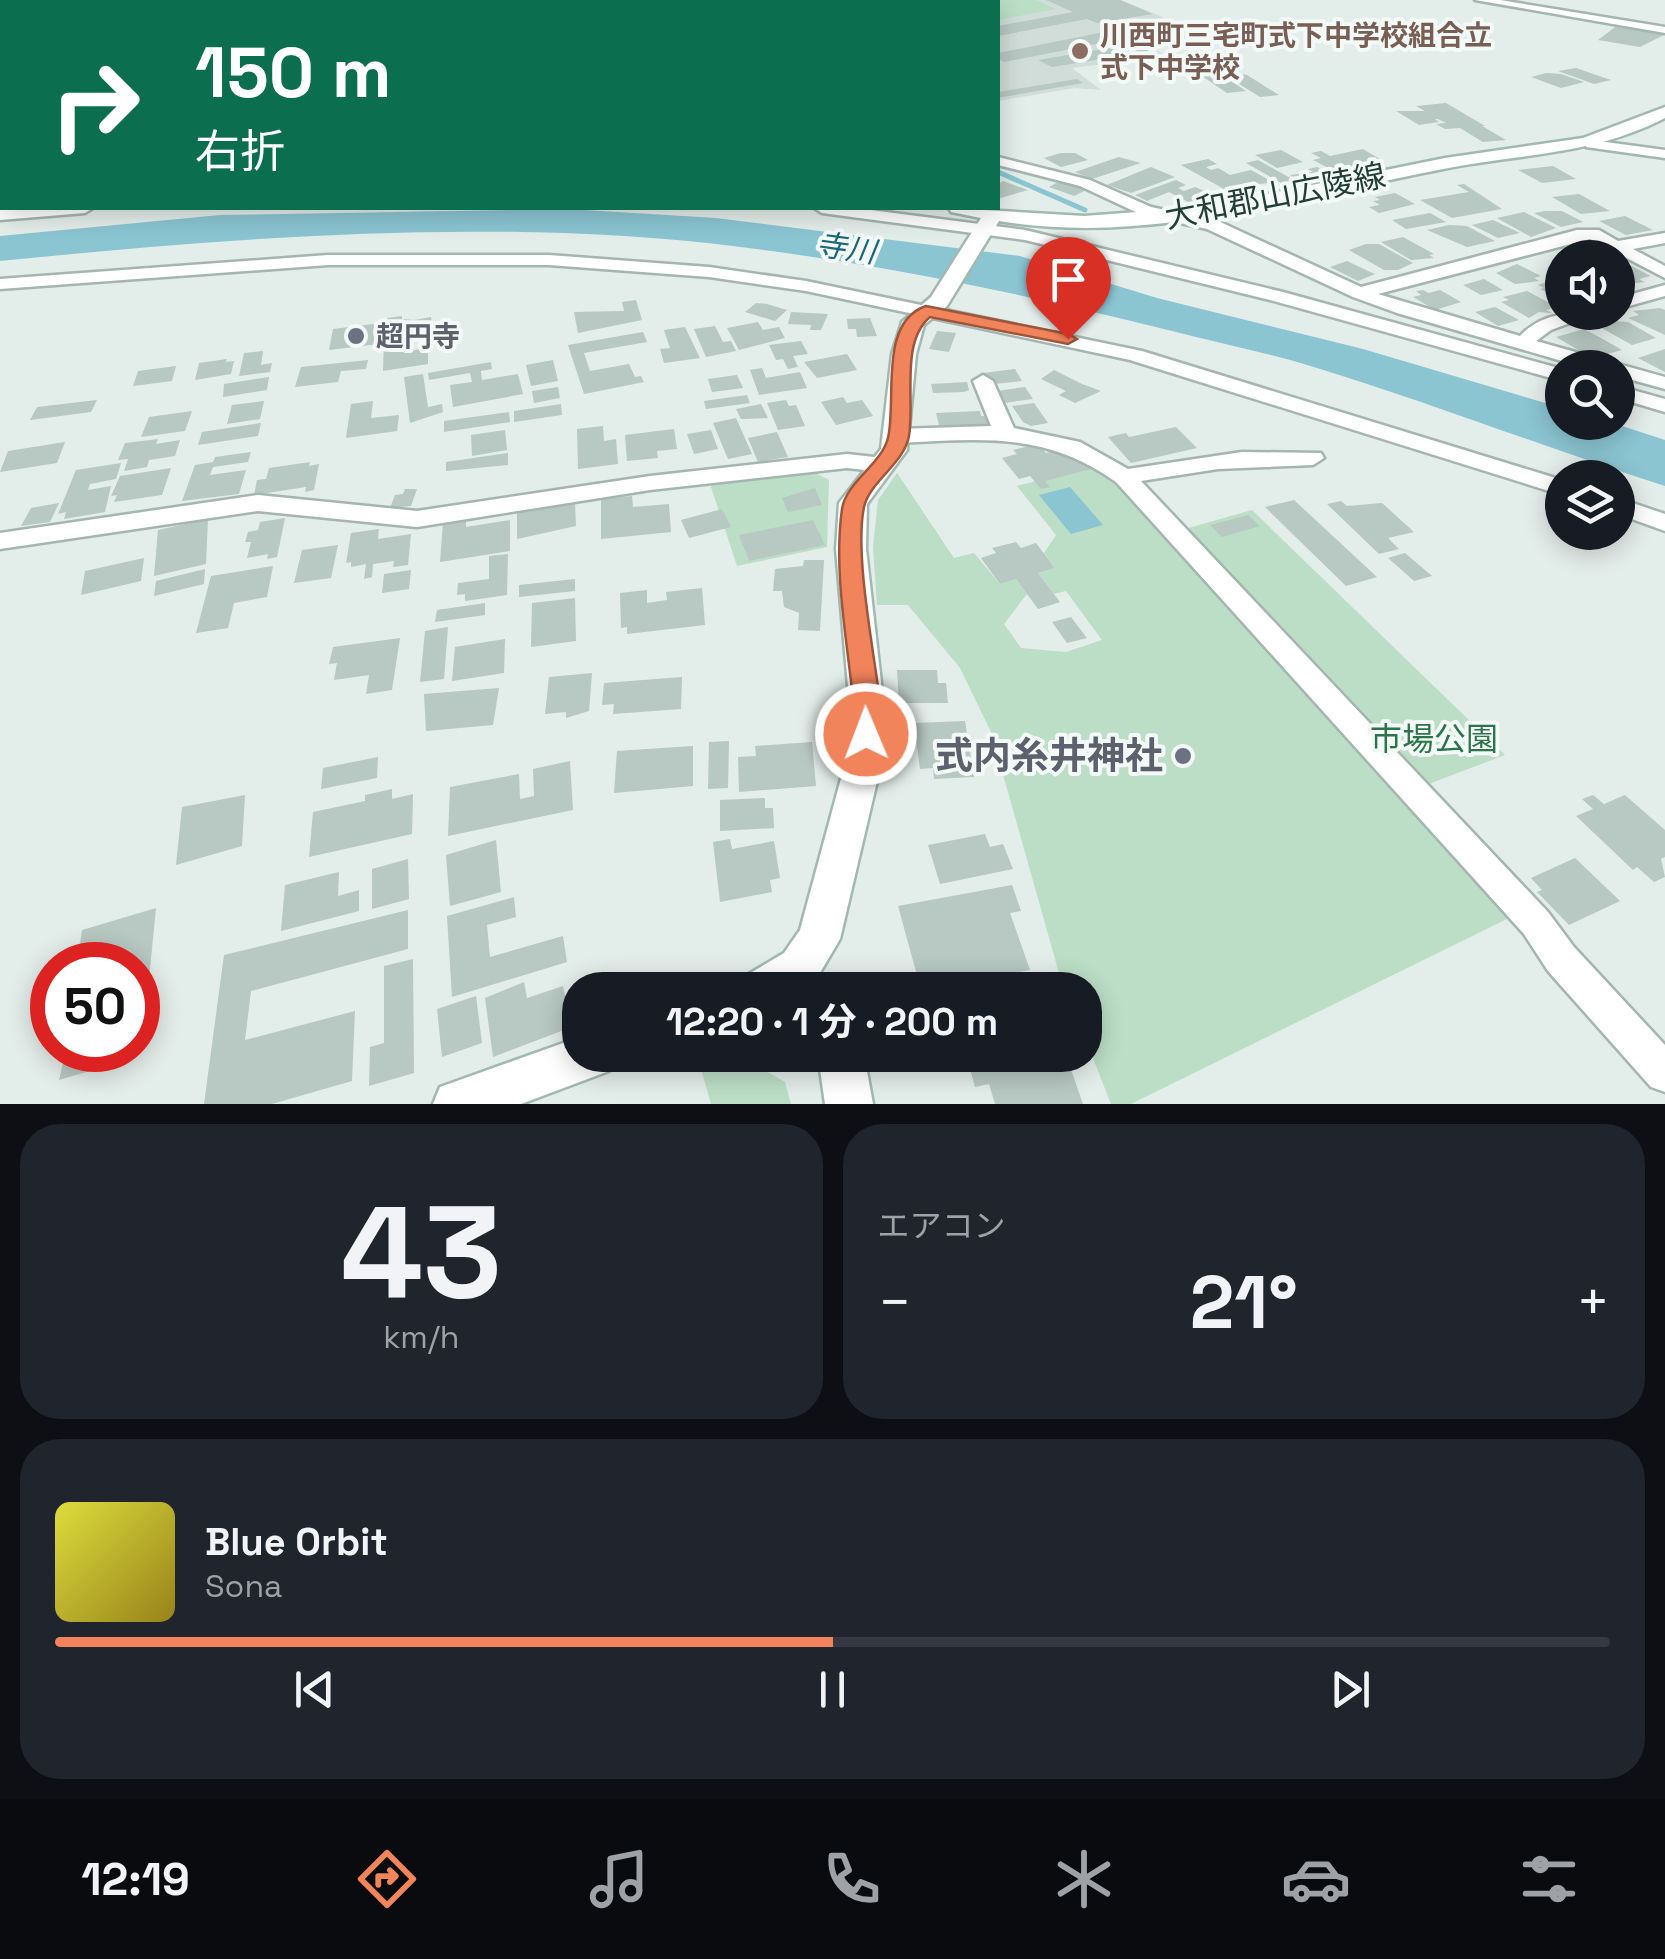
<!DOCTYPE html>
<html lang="ja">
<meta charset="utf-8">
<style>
body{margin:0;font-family:"Space Grotesk","Noto Sans JP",sans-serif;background:#20242c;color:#f1f3f6;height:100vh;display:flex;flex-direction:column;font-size:38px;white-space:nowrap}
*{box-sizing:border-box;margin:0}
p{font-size:32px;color:#9ea1a6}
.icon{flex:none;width:55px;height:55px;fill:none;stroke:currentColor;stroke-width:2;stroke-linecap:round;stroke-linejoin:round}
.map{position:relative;height:1104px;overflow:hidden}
.sheet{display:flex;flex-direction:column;gap:20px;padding:20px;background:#0d0f14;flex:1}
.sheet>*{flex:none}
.banner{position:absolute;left:0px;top:0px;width:1000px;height:210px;box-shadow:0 5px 25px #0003;background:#0b6e4f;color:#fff;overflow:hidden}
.fabs{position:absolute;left:1545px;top:240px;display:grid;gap:20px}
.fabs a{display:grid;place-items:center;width:90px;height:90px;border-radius:50%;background:#171b24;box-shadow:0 5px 25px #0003;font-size:50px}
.speed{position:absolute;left:30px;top:942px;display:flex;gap:20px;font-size:50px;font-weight:700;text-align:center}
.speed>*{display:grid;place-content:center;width:130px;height:130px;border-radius:50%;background:#171b24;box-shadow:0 5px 25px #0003;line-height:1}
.speed .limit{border:15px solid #d22;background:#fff;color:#111}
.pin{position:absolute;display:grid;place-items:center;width:85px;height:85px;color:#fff;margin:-102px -42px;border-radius:50% 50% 50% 0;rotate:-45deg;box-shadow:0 0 10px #0007}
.pin .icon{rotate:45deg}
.me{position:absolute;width:110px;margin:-55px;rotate:359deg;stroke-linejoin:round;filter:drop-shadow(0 0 8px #0008)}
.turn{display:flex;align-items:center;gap:35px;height:210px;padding:0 30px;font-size:45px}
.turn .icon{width:130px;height:130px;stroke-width:2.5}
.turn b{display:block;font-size:70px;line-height:85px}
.big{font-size:75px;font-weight:700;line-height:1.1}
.sheet .widget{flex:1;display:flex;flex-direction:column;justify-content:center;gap:15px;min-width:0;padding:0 35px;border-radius:40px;background:#20242c}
.sheet .dial{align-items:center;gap:0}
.dial b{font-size:130px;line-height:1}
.song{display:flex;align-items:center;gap:30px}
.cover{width:120px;height:120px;border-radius:15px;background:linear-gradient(135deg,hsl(60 70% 55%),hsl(50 70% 35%))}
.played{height:10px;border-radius:5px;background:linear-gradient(90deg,#f2845b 50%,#363941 50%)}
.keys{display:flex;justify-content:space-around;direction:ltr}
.heat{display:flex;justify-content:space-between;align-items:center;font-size:55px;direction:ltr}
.sheet .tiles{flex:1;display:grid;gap:20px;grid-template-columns:1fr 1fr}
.widget:last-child{grid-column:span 2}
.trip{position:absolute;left:562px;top:972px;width:540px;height:100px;border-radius:40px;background:#171b24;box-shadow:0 5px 25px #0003;font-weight:700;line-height:100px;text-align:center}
.dock{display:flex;height:160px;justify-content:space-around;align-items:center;background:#090b0e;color:#9ea1a6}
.dock .icon{width:70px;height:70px}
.dock .on{color:#f2845b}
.dock b{font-size:45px;color:#f1f3f6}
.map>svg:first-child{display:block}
.built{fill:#d1ddd8}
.green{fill:#bcdec6}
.water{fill:#8bc5d2}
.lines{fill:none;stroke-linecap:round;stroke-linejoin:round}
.stream-far1{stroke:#8bc5d2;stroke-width:4}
.stream{stroke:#8bc5d2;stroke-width:5}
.building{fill:#b8c8c2}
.street-casing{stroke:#a5b5b0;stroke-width:5}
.secondary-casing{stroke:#a1b9b1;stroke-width:5}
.street{fill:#fff;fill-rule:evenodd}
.secondary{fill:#fff;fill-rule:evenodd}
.route{fill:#f2845b;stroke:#9d563b;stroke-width:2.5}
.education-dot{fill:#8d6e63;stroke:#f3f9f6;stroke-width:4}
.worship-dot{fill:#6b7280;stroke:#f3f9f6;stroke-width:4}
.labels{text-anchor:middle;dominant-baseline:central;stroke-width:8;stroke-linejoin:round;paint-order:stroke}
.far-education-label{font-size:28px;font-weight:bold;fill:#785e54;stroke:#f3f9f6;text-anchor:start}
.far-worship-label{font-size:28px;font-weight:bold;fill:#5b616d;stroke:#f3f9f6;text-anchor:start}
.far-water-label{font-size:30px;font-style:italic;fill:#1c687b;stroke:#f3f9f6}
.street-label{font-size:32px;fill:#223e37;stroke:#f3f9f6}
.park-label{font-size:32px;fill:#2c754a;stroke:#f3f9f6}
.near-worship-label{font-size:38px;font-weight:bold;fill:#5b616d;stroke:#f3f9f6;text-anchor:end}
</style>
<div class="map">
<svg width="1665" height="1104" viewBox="0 0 1665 1104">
<rect width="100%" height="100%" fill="#e3ede9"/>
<path class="built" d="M749 0H1121L1167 19 1118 28 1166 56 1072 68 1101 90 1075 88 998 101V2Z"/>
<path class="green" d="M822 0H1036L1056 9 998 20V2Z
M1097 465 1515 915 1131 1104H1111L1085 1038V990H1066L1059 973 991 732 960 668 908 605H877L873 547 878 500 897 473 954 558 974 553 1000 584 1016 579 1027 594 1004 624 1021 648 1066 652 1102 640 1066 591 1054 594 1038 573 1055 568 1044 553 1056 535 1017 486Z
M809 470 829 480 827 547 737 566 710 484Z
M1252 510 1505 755 1426 785 1185 529Z
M747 1060 785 1082 791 1104H711L700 1065Z"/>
<path class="water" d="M568 209 716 218 1020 256 1157 298 1363 349 1562 408V422L1613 423 1665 440V486C1549 449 1434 404 1317 368 1269 353 1218 343 1168 330 1025 294 880 264 733 246 490 217 242 237 0 261V236L220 215Z
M1070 487 1103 525 1071 534 1039 495Z"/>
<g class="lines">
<path class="stream-far1" d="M608 0 614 2"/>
<path class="stream" d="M998 172 1085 210"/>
</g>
<path class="building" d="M1046 0H1120L1153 14 1097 23 1087 19 998 36V26L1073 12Z
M1618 25 1664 35 1640 47 1598 40Z
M1114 30 1131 37 1004 62 998 59V53Z
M1127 45 1151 51 1052 67 1038 60Z
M1576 68 1599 76 1611 80 1594 84 1558 71Z
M1232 71 1247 75 1279 95 1260 97 1228 77H1225L1246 91 1227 93 1199 74Z
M1546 73 1561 74 1584 82 1561 88 1531 77Z
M1077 79 1083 83 998 98V92Z
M1446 103 1485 126H1482L1506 140 1483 142 1460 128 1445 129 1436 124 1446 123 1438 119H1435L1439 122 1419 125 1396 111H1425L1416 106Z
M1363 149 1383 161 1338 173 1313 160 1321 158 1311 153 1321 151 1330 156Z
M1281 150 1303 162 1277 168 1255 155Z
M1061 153H1075L1088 160 1061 167 1044 158Z
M1119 157 1141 163 1092 179 1075 172Z
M1208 159 1217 164 1206 167 1211 170 1218 168 1230 175 1251 170 1273 182 1224 189 1181 165Z
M1258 160 1294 180 1288 182 1295 185 1288 187 1246 163Z
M1553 166 1576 179 1542 183 1518 170Z
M1151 167 1175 177 1131 193 1107 185Z
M1317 167 1338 178 1308 185 1290 175 1313 172 1308 169Z
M1176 180 1186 185 1178 188 1184 191 1195 187 1218 197 1199 208 1169 192 1147 201 1135 195Z
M1003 181 1028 190 1001 198 998 197V184Z
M1060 181 1086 190 1074 196 1049 187Z
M1464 184 1502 209 1452 218 1420 200 1469 192 1457 185Z
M1395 193 1415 204 1379 213 1369 207 1380 205 1373 201 1380 200 1375 197Z
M1579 194 1610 211 1581 214 1552 197Z
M1545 211H1562L1583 222 1561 227 1534 213Z
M1524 212 1556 228 1531 237 1497 218Z
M1430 213 1446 222 1406 229 1392 220Z
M1625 216 1653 230 1626 235 1599 221Z
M1493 220 1520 233 1498 238 1472 225Z
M1449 225 1467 226 1495 241 1467 247 1427 230Z
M1403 237 1434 254 1429 255 1434 258 1411 260 1381 242Z
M1366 244H1379L1413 263 1398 270H1384L1349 250Z
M1604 249 1617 255 1572 258 1564 253Z
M1618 259 1651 276 1639 279 1645 282 1628 284 1618 279Z
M1347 261 1368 271 1375 274 1358 281 1330 267Z
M1517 264 1541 276 1534 278 1539 281 1515 284 1496 273Z
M1484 279 1503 290 1481 295 1463 285Z
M1549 281 1562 282V300L1540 289 1544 288 1538 285Z
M1423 290 1429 293 1440 290 1461 302 1435 310 1413 297 1421 295 1416 291Z
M1527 291 1557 307 1546 310 1552 313 1539 312 1529 318 1501 302 1509 300 1503 297Z
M636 300 642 320 578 333 574 312 624 311 622 302Z
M756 303 767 304 787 310 775 321 745 312Z
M1495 307 1519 320 1498 326 1475 312Z
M1660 308 1665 310V335L1628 318 1639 315 1633 311Z
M791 312 828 314 821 330H810L811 325 788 324Z
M402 316V319L414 320 431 317 433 330 395 336V330L387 331V318Z
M870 318 877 336 857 337 856 329H848L847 319Z
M1615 321 1628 322 1656 338 1632 345 1598 326Z
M758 322 763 330 779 327 785 338 739 350 727 328Z
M381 323 379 344 329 350 333 329Z
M715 326 723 342 731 341 736 351 706 357 694 329Z
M685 327 700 358 664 363 660 349 670 348 664 330Z
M1584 329 1601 338 1622 350 1600 356 1590 350 1582 352 1556 337Z
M937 331 956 333 949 352 929 349Z
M643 332 647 342 584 353 590 371 629 364 635 377 641 376 644 382 584 394 568 345Z
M411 337V343L399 345V352L428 348V364L383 371 384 341Z
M801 341 808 354 793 356 798 367 788 369 783 359 776 360 769 345Z
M1665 349V372L1638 358Z
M263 351 261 365 272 363 270 372 239 376 244 353Z
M847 354 857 370 817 378 804 362Z
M227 359 226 362 234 361 231 374 195 380 199 363Z
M368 360 366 369 341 371 338 382 295 387 301 367Z
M553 360 558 381 531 386 526 365Z
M491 362 492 369 481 371 482 380 518 374 523 394 453 407 450 385 472 382 470 373 429 380 428 373Z
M176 366 172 381 133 386 138 371Z
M762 368 766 378 800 372 807 388 759 395 750 370Z
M1015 369 1022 381 994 384 983 373Z
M1054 370 1082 384 1101 391 1075 403 1059 395 1066 391 1041 379Z
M423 374 428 407 442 404 443 412 410 423 404 377Z
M737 375 743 388 712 392 708 379Z
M269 377 267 390 223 397 224 384Z
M967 382 969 390 964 392 933 393 931 384Z
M558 387 560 398 534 403 532 391Z
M1025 387 1033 399 997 404 990 392Z
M747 395 750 403 706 409 704 401Z
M843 397 847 403 862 400 873 416 836 425 821 402Z
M97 400 91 412 30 420 37 407Z
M786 400 789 406 796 405 805 426 778 430 767 403Z
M264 401 260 419 227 424 232 405Z
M373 401 371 418 399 415 397 431 346 438 351 404Z
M1034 403 1048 423 1031 426 1023 422 1012 406Z
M561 404 562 415 514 422V411Z
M761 404 768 418 741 419 736 409Z
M192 411 185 431 141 437 149 417Z
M980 411 981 416H989L992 427 939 425 936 413Z
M509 412 510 422 444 432V421Z
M736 418 752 454 728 459 713 423Z
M261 423 258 436 198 445 202 432Z
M603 426 604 441 616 439 618 464 578 469 577 429Z
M1176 427 1197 448 1131 463 1108 437 1126 433 1129 437Z
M674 429 677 449 657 451 658 458 627 461 625 435Z
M505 430 507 450 472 456 471 435Z
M711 430 718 449 694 454 687 434Z
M777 432 788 457 758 462 748 438Z
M158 439 156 444 180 440 175 456 149 460 147 467 124 471 128 459 118 460 125 443Z
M65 442 57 463 0 472 8 451Z
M1038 444 1046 453 1063 449 1077 455 1091 469 1045 481 1050 487 1041 489 1030 476 1019 479 1002 458 1017 454 1013 450Z
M251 452 248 462 213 467 210 475 246 470 239 494 182 501 195 465 213 462 215 457Z
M508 453V465L446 471V462Z
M310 462 309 466 319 464 314 490 305 492 306 487 254 495 257 480 266 479 269 468Z
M121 463 116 479 90 484 88 490 111 486 105 512 64 519 66 512 58 514 76 470Z
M171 468 162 495 114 502 117 495 111 496 120 476Z
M815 488 822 505 788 512 782 498Z
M405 489H417L411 506 390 508 395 495 403 494Z
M632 496 633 507 669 504 671 532 601 539V499Z
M1294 500 1377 577 1346 586 1265 507Z
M1341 501 1347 506 1382 503 1414 532 1388 538 1399 549 1379 554 1327 504Z
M59 503 50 522 21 526 31 508Z
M575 503 576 526 517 539V512Z
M722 509 731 527 689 538 681 520Z
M1248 515 1260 526 1222 537 1210 525Z
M285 518 277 557 267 559 268 554 247 558 251 542H245L248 532 258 530 260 522Z
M208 519 206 564 154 576 158 530Z
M466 520V527L510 520V551L440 562 443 523Z
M813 520 825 545 749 561 739 535Z
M379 529 378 539 411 534 408 565 393 567 394 561 373 564 372 577 364 579 366 564 351 567V562L346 563 351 533Z
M1016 542 1021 548 1036 543 1055 568 1038 573 1060 602 1038 609 1016 579 1000 584 981 558 996 553 992 548Z
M338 545 331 578 294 583 302 550Z
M1405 553 1432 576 1414 581 1388 558Z
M508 554 507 595 465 601V594L457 595 458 583 489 579V556Z
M144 558 141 581 81 595 85 571Z
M804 560H824L820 631 798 630 799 613 784 607 782 591H773L775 569 803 566Z
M273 566 267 597 234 603 228 628 196 633 211 576Z
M205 569 204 584 154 596 156 581Z
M411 570 409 589 382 593 384 574Z
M575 579V591L519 597V585Z
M702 588 705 625 627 634V627L621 628 620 593 647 590V603L667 600 666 592Z
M575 598 576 641 531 647 532 603Z
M485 603V615L435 622 437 610Z
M1071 617 1087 638 1067 643 1052 622Z
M448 627 444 679 420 682 425 631Z
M400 638 392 690 366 694 369 675 334 680 337 663 329 664 333 647Z
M505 639 504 673 452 681 455 647Z
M897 670H937L938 683H946L948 703H899Z
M592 673 589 711 566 718V712L545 714 549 677Z
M682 677 681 709 613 714 614 704 602 705 604 683Z
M499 688 493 725 426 731 424 694Z
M965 721 974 777 934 779 933 768 920 769 914 723Z
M729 741 728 788 708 789 709 742Z
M812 742 816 786 739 792 738 757 756 756 755 746Z
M693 746V786L614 793 617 751Z
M378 757 377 778 321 789 323 768Z
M570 761 573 810 448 836 450 787 519 774 520 799 534 796 533 769Z
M392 789V799L413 794 412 834 309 857 313 812 365 801V795Z
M245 795 242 846 176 865 182 807Z
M1593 795 1604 804 1625 795 1665 830V857L1661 859 1665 877 1654 882 1637 867 1633 870 1576 816 1593 809 1582 799Z
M765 798V808H773L774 828 720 831V800Z
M985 834 990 847 1003 844 1013 869 940 884 928 845Z
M730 839 732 849 774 841 780 878 770 880 772 892 720 902 713 842Z
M496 840 501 892 450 906 446 855Z
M1575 858 1620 901 1569 925 1537 892 1542 890 1531 878Z
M408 859 409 899 372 909V869Z
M339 872 338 896 359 890V911L281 931 285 885Z
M1012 885 1021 911 1010 913 1030 970 921 990 898 906Z
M514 897 516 917 487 925 490 957 563 936 567 962 452 997 447 916Z
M156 908 147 999 138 1002V965H77L82 930Z
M408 910V949L251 991 245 1040 355 1011 352 1081 272 1104H204L224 955Z
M413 959 414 1073 369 1086 370 1047 384 1043V966Z
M524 982 527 998 563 986 572 1027 493 1057 485 998Z
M476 996 482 1043 442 1057 437 1009Z
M66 1050H133L131 1059 59 1080Z
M966 1055H1066L1083 1104H995L989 1084 975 1087Z"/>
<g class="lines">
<defs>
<path id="street" d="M616 0H632L633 2H618Z
M1475 0H1500L1665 27V33Z
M0 56H2V64H0Z
M1591 140 1665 150V158L1586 147V141Z
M998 157 1090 180 1151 207 1218 221 1361 287 1577 230H1599L1618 241 1665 233V243L1633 249 1665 266V278L1590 239 1378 294 1520 336C1541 313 1571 312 1600 312L1551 330 1536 341 1665 377V389L1618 376V368H1586L1397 313 1353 297 1207 229 1140 214 1080 186 998 165Z
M32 208H93L85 213 0 220V210Z
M814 208H855L1025 230 1283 292 1562 369V381L1270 300 1025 240 822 213Z
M328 255H549L709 267 806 281 1142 351 1562 480V495L1130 360 806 291 709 277 549 265H328L0 289V279Z
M1665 285V296L1618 309V298Z
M983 375 993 381 1014 428 1080 442 1128 469 1242 452 1321 453 1324 458 1313 465 1218 469 1141 481 1548 912 1574 947 1665 1045V1092L1651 1087 1548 971 1524 934 1116 482C1045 431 981 439 898 443L887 436 898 429 991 426 973 381Z
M1618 386 1665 399V412L1618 398Z
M847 454 883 458 894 465 883 472 847 468 650 490 417 527 258 511 0 549V533L258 495 417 511 650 476Z
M1618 498 1665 514V531L1618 514Z"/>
<path id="secondary" d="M158 0H180L182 2H159Z
M1665 107V118C1594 155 1519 154 1443 169 1297 197 1149 246 999 221L947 306 924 325 916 354 907 450 867 504 866 549 884 709 882 760 840 939 814 983 802 990H740L747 975 784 953 800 930 846 760 850 709 836 549 839 503 881 449 892 354 902 322 931 297 981 218 951 212 949 208 1084 216 1204 207 1445 158 1583 138Z
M580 1037V1055H616L609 1071 521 1104H433L440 1087Z
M818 1055H864L873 1104H825Z"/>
</defs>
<use href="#street" class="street-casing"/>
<use href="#secondary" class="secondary-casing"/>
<use href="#street" class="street"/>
<use href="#secondary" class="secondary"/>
</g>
<path class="route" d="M926 306 1068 334 1077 339 1068 344 930 317C900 342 915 400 909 436 904 464 870 481 864 507 854 555 875 657 881 709L875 742 866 745 856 742 852 734 854 709C848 644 833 573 842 509 846 482 881 465 888 438 897 400 878 322 926 306Z"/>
<circle class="education-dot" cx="1080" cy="51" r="10"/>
<g class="worship-dot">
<circle cx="356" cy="336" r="10"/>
<circle cx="1183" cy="756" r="10"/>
</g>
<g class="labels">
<g class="far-education-label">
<text x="1100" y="35">川西町三宅町式下中学校組合立<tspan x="1100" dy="32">式下中学校</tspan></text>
</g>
<g class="far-worship-label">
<text x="376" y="336">超円寺</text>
</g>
<g class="far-water-label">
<text transform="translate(846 248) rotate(8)">寺川</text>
</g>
<g class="street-label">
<text transform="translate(1275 196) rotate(-11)">大和郡山広陵線</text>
</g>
<g class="park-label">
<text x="1434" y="739">市場公園</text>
</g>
<g class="near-worship-label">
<text x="1163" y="756">式内糸井神社</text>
</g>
</g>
</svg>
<div class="fabs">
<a><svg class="icon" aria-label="sound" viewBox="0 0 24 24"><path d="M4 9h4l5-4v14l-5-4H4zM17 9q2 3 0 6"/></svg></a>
<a><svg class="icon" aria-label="search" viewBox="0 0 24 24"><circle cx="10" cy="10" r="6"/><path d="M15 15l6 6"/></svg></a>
<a><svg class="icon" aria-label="layers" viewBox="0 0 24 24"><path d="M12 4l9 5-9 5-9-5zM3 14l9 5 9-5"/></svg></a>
</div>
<div class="speed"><div class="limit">50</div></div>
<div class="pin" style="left:1068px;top:339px;background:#d93025"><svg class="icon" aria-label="arrive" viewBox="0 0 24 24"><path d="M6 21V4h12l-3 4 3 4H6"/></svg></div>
<svg class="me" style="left:866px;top:734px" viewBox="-20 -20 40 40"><circle r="17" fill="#f2845b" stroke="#fff" stroke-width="3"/><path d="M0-11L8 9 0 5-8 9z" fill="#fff"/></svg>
<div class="trip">12:20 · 1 分 · 200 m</div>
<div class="banner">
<div class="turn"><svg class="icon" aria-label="right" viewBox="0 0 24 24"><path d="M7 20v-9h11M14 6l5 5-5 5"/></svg><div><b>150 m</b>右折</div></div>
</div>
</div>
<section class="sheet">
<div class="tiles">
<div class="widget dial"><b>43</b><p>km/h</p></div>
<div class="widget"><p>エアコン</p>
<div class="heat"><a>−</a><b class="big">21°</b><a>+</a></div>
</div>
<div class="widget">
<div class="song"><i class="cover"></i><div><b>Blue Orbit</b><p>Sona</p></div></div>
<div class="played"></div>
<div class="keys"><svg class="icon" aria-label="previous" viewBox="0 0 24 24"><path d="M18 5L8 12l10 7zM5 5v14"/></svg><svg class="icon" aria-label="pause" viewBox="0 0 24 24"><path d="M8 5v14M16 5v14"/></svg><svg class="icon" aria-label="next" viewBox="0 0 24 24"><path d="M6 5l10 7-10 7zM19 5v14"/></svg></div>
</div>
</div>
</section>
<nav class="dock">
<b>12:19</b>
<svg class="icon on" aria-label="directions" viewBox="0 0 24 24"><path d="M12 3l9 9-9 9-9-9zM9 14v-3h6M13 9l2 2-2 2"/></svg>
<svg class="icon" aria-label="music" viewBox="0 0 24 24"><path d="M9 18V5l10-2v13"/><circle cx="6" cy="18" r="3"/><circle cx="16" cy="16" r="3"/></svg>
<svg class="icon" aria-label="phone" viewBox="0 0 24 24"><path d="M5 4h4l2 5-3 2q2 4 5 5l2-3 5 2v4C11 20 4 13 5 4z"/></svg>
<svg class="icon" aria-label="climate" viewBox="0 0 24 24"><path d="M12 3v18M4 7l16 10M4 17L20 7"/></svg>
<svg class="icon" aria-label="car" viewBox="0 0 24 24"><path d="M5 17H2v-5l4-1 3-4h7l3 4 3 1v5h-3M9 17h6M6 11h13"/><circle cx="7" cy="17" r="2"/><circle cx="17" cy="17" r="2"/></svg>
<svg class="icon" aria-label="filters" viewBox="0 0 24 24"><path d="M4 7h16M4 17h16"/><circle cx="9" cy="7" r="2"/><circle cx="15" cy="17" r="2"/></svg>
</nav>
